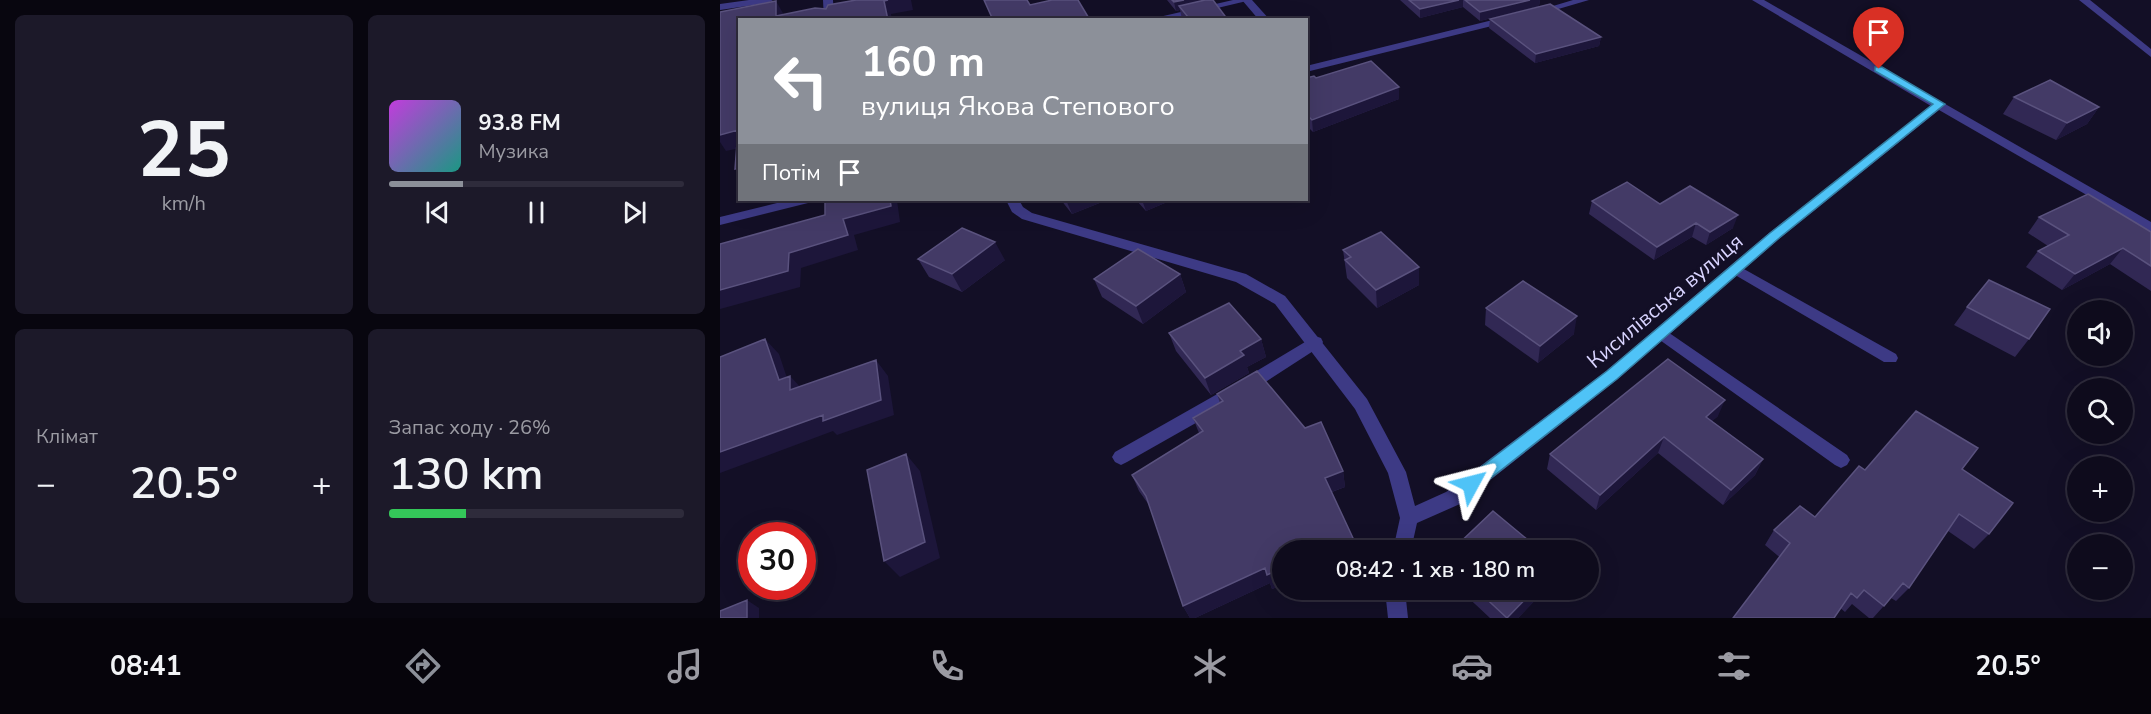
<!DOCTYPE html>
<html lang="uk">
<meta charset="utf-8">
<style>
body{margin:0;font-family:"Nunito Sans",sans-serif;background:#1c1929;color:#f1f3f6;height:100vh;display:flex;flex-direction:column;font-size:22px;white-space:nowrap}
*{box-sizing:border-box;margin:0}
p{font-size:20px;color:#9b9ba3}
.icon{flex:none;width:33px;height:33px;fill:none;stroke:currentColor;stroke-width:2;stroke-linecap:round;stroke-linejoin:round}
.map{position:relative;flex:1;overflow:hidden}
.sheet{display:flex;flex-direction:column;gap:15px;padding:15px;background:#08060f;width:720px}
.sheet>*{flex:none}
.top-card{position:absolute;left:18px;top:18px;width:570px;height:183px;border-radius:0px;box-shadow:0 6px 24px #0002,0 0 0 2px #2e2b3b;background:#8c9099;color:#fff;overflow:hidden}
.tools{position:absolute;left:1347px;top:300px;display:grid;gap:12px}
.tools a{display:grid;place-items:center;width:66px;height:66px;border-radius:50%;background:#0e0b1c;box-shadow:0 6px 24px #0002,0 0 0 2px #2e2b3b;font-size:30px}
.speed{position:absolute;left:18px;top:522px;display:flex;gap:12px;font-size:30px;font-weight:700;text-align:center}
.speed>*{display:grid;place-content:center;width:78px;height:78px;border-radius:50%;background:#0e0b1c;box-shadow:0 6px 24px #0002,0 0 0 2px #2e2b3b;line-height:1}
.speed .limit{border:9px solid #d22;background:#fff;color:#111}
.pin{position:absolute;display:grid;place-items:center;width:51px;height:51px;color:#fff;margin:-62px -26px;border-radius:50% 50% 50% 0;rotate:-45deg;box-shadow:0 0 6px #0007}
.pin .icon{rotate:45deg}
.me{position:absolute;width:66px;margin:-33px;rotate:52deg;stroke-linejoin:round;filter:drop-shadow(0 0 4px #0008)}
.turn{display:flex;align-items:center;gap:21px;height:126px;padding:0 24px;font-size:27px}
.turn .icon{width:78px;height:78px;stroke-width:2.5}
.turn b{display:block;font-size:42px;line-height:51px}
.then{display:flex;align-items:center;height:57px;padding:0 24px;background:#0003;gap:12px;font-size:22px}
.big{font-size:45px;font-weight:600;line-height:1.1}
.sheet .tile{flex:1;display:flex;flex-direction:column;justify-content:center;gap:9px;min-width:0;padding:0 21px;border-radius:9px;background:#1c1929}
.sheet .dial{align-items:center;gap:0}
.dial b{font-size:78px;line-height:1}
.song{display:flex;align-items:center;gap:18px}
.cover{width:72px;height:72px;border-radius:9px;background:linear-gradient(135deg,hsl(290 70% 55%),hsl(170 70% 35%))}
.played{height:6px;border-radius:3px;background:linear-gradient(90deg,#8c9099 25%,#2e2b3b 25%)}
.keys{display:flex;justify-content:space-around;direction:ltr}
.heat{display:flex;justify-content:space-between;align-items:center;font-size:33px;direction:ltr}
.charge{height:9px;border-radius:4px;background:linear-gradient(90deg,#34c759 26%,#2e2b3b 0)}
.sheet .tiles{flex:1;display:grid;gap:15px;grid-template-columns:repeat(2,1fr)}
.trip{position:absolute;left:552px;top:540px;width:327px;height:60px;border-radius:30px;background:#0e0b1c;box-shadow:0 6px 24px #0002,0 0 0 2px #2e2b3b;font-weight:600;line-height:60px;text-align:center}
.tab-bar{display:flex;height:96px;justify-content:space-around;align-items:center;background:#06040b;color:#9b9ba3}
.tab-bar .icon{width:42px;height:42px}
.tab-bar .on{color:#8c9099}
.tab-bar b{font-size:27px;color:#f1f3f6}
main{display:flex;flex:1;min-height:0}
.map>svg:first-child{display:block}
.lines{fill:none;stroke-linecap:round;stroke-linejoin:round}
.lane{fill:#3d3a85;fill-rule:evenodd}
.street{fill:#3d3a85;fill-rule:evenodd}
.wall{fill:#312854}
.shaded-wall{fill:#1d163a}
.building{fill:#433a66;stroke:#5a527e;stroke-width:1.5}
.route{fill:#4fc3f7;stroke:#337fa1;stroke-width:1.5}
.labels{text-anchor:middle;dominant-baseline:central;stroke-width:6;stroke-linejoin:round;paint-order:stroke}
.street-label{font-size:21px;fill:#d9d4ff;stroke:#130f26}
</style>
<main>
<section class="sheet">
<div class="tiles">
<div class="tile dial"><b>25</b><p>km/h</p></div>
<div class="tile">
<div class="song"><i class="cover"></i><div><b>93.8 FM</b><p>Музика</p></div></div>
<div class="played"></div>
<div class="keys"><svg class="icon" aria-label="previous" viewBox="0 0 24 24"><path d="M18 5L8 12l10 7zM5 5v14"/></svg><svg class="icon" aria-label="pause" viewBox="0 0 24 24"><path d="M8 5v14M16 5v14"/></svg><svg class="icon" aria-label="next" viewBox="0 0 24 24"><path d="M6 5l10 7-10 7zM19 5v14"/></svg></div>
</div>
<div class="tile"><p>Клімат</p>
<div class="heat"><a>−</a><b class="big">20.5°</b><a>+</a></div>
</div>
<div class="tile"><p>Запас ходу · 26%</p><b class="big">130 km</b><div class="charge"></div></div>
</div>
</section>
<div class="map">
<svg width="1431" height="618" viewBox="0 0 1431 618">
<rect width="100%" height="100%" fill="#130f26"/>
<g class="lines">
<path class="lane" d="M513 0H531L447 20H426Z
M1015 264 1176 354 1178 358 1176 362H1164L1010 272 1008 269Z
M942 328 1127 455 1130 460 1127 465 1121 468 1115 465 937 338 934 334 937 330Z
M595 336 601 338 603 342 601 346 527 394 407 462 401 465 395 462 392 457 395 452 515 384Z"/>
<path class="street" d="M29 0H53L48 3 0 10V4Z
M103 0H113L114 20H104Z
M522 0H532L550 20H539Z
M853 0H869L818 15 813 12Z
M1032 0H1044L1431 222V232L1219 110 1059 239 898 379 740 504 697 523 691 550H673L680 518 668 473 635 409 555 304 516 282 302 219 292 212 286 200H299L303 207 312 213 526 274 565 296 647 399 686 472 695 506 726 492 886 371 1049 233 1211 106Z
M1359 0H1370L1431 49V57Z
M789 16 792 17V21L586 72V66Z
M69 200H90L88 203 0 225V217Z
M665 590H685L688 618H668Z"/>
</g>
<path class="wall" d="M447 0H493L508 20 462 19 460 10 456 11Z
M680 0H820L819 6 760 21 743 7 700 18Z
M770 19 881 37 879 46 815 63 769 28Z
M586 78H596L679 99 593 132 586 125Z
M1294 97 1379 107 1367 124 1336 140 1283 114Z
M341 200H387L352 214Z
M416 200H452L426 211Z
M872 201 940 204 1013 228 986 245 972 237 934 260 869 214Z
M1319 217 1431 232V291L1390 264 1342 290 1306 267 1318 251 1328 246 1308 233Z
M623 250 699 267V285L657 308 627 278Z
M198 259 285 260 242 292 209 277Z
M460 274 466 292 423 324 382 297 374 279Z
M1247 307 1309 339 1295 357 1234 325Z
M766 308 854 334 818 363 765 325Z
M449 333 541 339 546 357 527 367 529 373 491 395 456 351Z
M497 394 623 471 625 487 612 492 562 550V585L552 589 550 583 475 618H470L463 606 429 505 419 491 412 475 479 433 473 418 500 403Z
M998 416 992 421 1043 459 1035 475 1003 505 938 453 876 510 827 469 830 454Z
M1242 469 1269 534 1254 549 1228 531 1189 588 1176 601 1171 598 1153 618H1149L1132 604 1125 612 1045 545 1054 530 1095 517 1145 470Z
M740 590H825L798 618H770Z"/>
<path class="shaded-wall" d="M168 0H191L193 10 171 14 172 20H168L164 1Z
M464 0H485L459 6 460 10 456 11 454 2Z
M739 0H743V7L700 18V9Z
M810 0H820L819 6 760 21V12Z
M56 1 64 15 56 16Z
M881 37 879 46 815 63 816 54Z
M679 87V99L593 132 592 120Z
M1379 107 1367 124 1336 140 1347 123Z
M18 130 20 148 6 151 0 142V135Z
M20 168V175L15 169Z
M170 200H177L180 222 134 235 138 250 81 268 80 287 0 309V290L69 253 123 219Z
M346 200H387L352 214Z
M422 200H452L426 211Z
M1018 215 1013 228 986 245 990 232Z
M976 223 972 237 934 260 937 247Z
M275 242 285 260 242 292 232 274Z
M1403 248 1390 264 1342 290 1355 274Z
M699 267V285L657 308 656 290Z
M460 274 466 292 423 324 416 306Z
M857 316 854 334 818 363 820 346Z
M45 339 59 354 70 387V376L84 391V405L59 380Z
M541 339 546 357 527 367 529 373 491 395 485 378 520 351Z
M156 360 168 376 174 415 117 435 113 431 0 473V452Z
M1005 400 998 416 980 432 986 417Z
M944 437 938 453 876 510 880 495Z
M186 454 200 471 220 558 180 577 164 561Z
M1043 459 1035 475 1003 505 1011 490Z
M623 471 625 487 608 493 605 478Z
M633 538 635 550H604Z
M545 568 550 583 475 618H470L463 606Z
M562 568V585L552 589 547 575Z
M814 590H825L798 618H787Z
M27 600 39 608V618H27Z"/>
<path class="building" d="M136 0H168L164 1 168 20H20V168L15 169 18 130 0 135V12L56 1V16L95 8 106 9 108 5Z
M264 0H307L310 5 332 0H358L370 20H273Z
M452 0H464L454 2Z
M485 0H493L508 20H458L468 17 459 6Z
M689 0H739L700 9Z
M745 0H810L760 12Z
M830 4 881 37 816 54 770 19Z
M651 61 679 87 592 120 586 114V78L594 76 596 78Z
M1330 80 1379 107 1347 123 1294 97Z
M907 182 940 204 970 186 1018 215 990 232 976 223 937 247 872 201Z
M1368 194 1431 232V266L1403 248 1355 274 1318 251 1349 235 1319 217Z
M105 200H170L171 206 123 219 128 235 69 253 68 271 0 290V244L105 215Z
M242 228 275 242 232 274 198 259Z
M661 232 699 267 656 290 625 260 631 257 623 250Z
M418 249 460 274 416 306 374 279Z
M1269 280 1330 309 1309 339 1247 307Z
M803 281 857 316 820 346 766 308Z
M509 303 541 339 520 351 524 355 485 378 449 333Z
M45 339 59 380 70 376V390L156 360 161 400 103 421V415L0 452V357Z
M948 359 1005 400 986 417 1043 459 1011 490 944 437 880 495 830 454Z
M537 371 585 428 601 422 623 471 605 478 633 538 604 550H562V568L547 575 545 568 463 606 426 496 412 475 483 431 473 418 503 401 497 394Z
M1196 411 1258 448 1242 469 1293 503 1269 534 1239 514 1189 588 1183 583 1164 606 1144 590 1137 598 1131 593 1114 618H1013L1070 543 1054 530 1080 506 1095 517 1139 466 1145 470Z
M186 454 205 542 164 561 147 470Z
M773 511 820 550H732Z
M757 590H814L787 618Z
M27 600V618H0V611Z"/>
<path class="route" d="M1155 67H1162L1225 104 1058 239 897 379 757 489 751 492 745 489 743 484 745 479 887 371 1050 233 1213 104 1155 71Z"/>
<g class="labels">
<g class="street-label">
<text transform="translate(945 301) rotate(-40)">Кисилівська вулиця</text>
</g>
</g>
</svg>
<div class="tools">
<a><svg class="icon" aria-label="sound" viewBox="0 0 24 24"><path d="M4 9h4l5-4v14l-5-4H4zM17 9q2 3 0 6"/></svg></a>
<a><svg class="icon" aria-label="search" viewBox="0 0 24 24"><circle cx="10" cy="10" r="6"/><path d="M15 15l6 6"/></svg></a>
<a>+</a>
<a>−</a>
</div>
<div class="speed"><div class="limit">30</div></div>
<div class="pin" style="left:1159px;top:69px;background:#d93025"><svg class="icon" aria-label="arrive" viewBox="0 0 24 24"><path d="M6 21V4h12l-3 4 3 4H6"/></svg></div>
<svg class="me" style="left:751px;top:484px" viewBox="-20 -20 40 40"><path d="M0-17L14 15 0 8-14 15z" fill="#4fc3f7" stroke="#fff" stroke-width="4"/></svg>
<div class="trip">08:42 · 1 хв · 180 m</div>
<div class="top-card">
<div class="turn"><svg class="icon" aria-label="left" viewBox="0 0 24 24"><path d="M17 20v-9H6M10 6l-5 5 5 5"/></svg><div><b>160 m</b>вулиця Якова Степового</div></div>
<div class="then">Потім<svg class="icon" aria-label="arrive" viewBox="0 0 24 24"><path d="M6 21V4h12l-3 4 3 4H6"/></svg></div>
</div>
</div>
</main>
<nav class="tab-bar">
<b>08:41</b>
<svg class="icon on" aria-label="directions" viewBox="0 0 24 24"><path d="M12 3l9 9-9 9-9-9zM9 14v-3h6M13 9l2 2-2 2"/></svg>
<svg class="icon" aria-label="music" viewBox="0 0 24 24"><path d="M9 18V5l10-2v13"/><circle cx="6" cy="18" r="3"/><circle cx="16" cy="16" r="3"/></svg>
<svg class="icon" aria-label="phone" viewBox="0 0 24 24"><path d="M5 4h4l2 5-3 2q2 4 5 5l2-3 5 2v4C11 20 4 13 5 4z"/></svg>
<svg class="icon" aria-label="climate" viewBox="0 0 24 24"><path d="M12 3v18M4 7l16 10M4 17L20 7"/></svg>
<svg class="icon" aria-label="car" viewBox="0 0 24 24"><path d="M5 17H2v-5l4-1 3-4h7l3 4 3 1v5h-3M9 17h6M6 11h13"/><circle cx="7" cy="17" r="2"/><circle cx="17" cy="17" r="2"/></svg>
<svg class="icon" aria-label="filters" viewBox="0 0 24 24"><path d="M4 7h16M4 17h16"/><circle cx="9" cy="7" r="2"/><circle cx="15" cy="17" r="2"/></svg>
<b>20.5°</b>
</nav>
